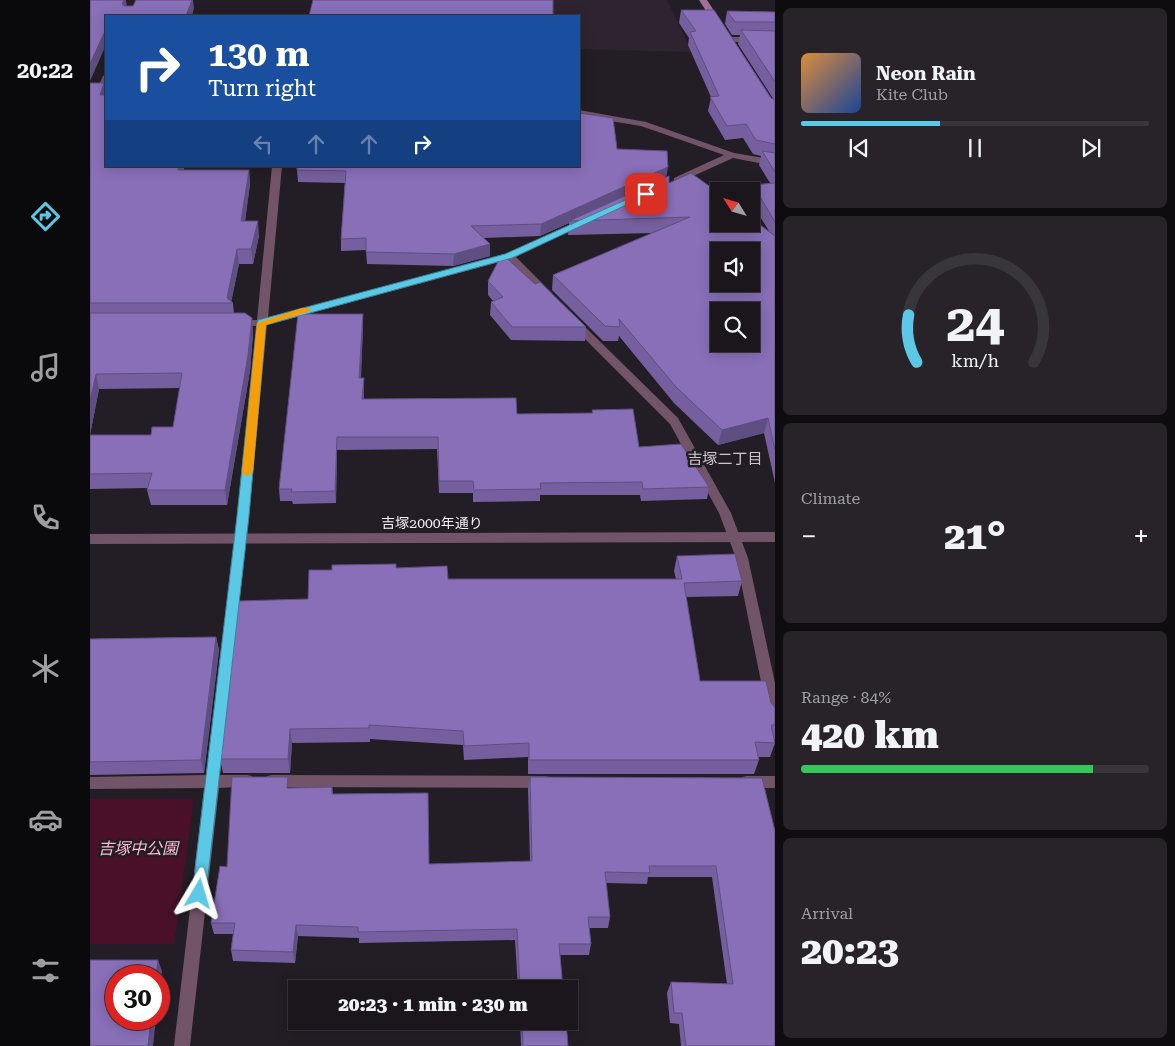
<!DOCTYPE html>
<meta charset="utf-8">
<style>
body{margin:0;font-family:"Roboto Serif","Noto Sans JP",serif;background:#272329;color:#f1f3f6;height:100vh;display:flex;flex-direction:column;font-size:19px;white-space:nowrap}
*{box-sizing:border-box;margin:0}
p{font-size:16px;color:#9f9fa3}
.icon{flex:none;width:28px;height:28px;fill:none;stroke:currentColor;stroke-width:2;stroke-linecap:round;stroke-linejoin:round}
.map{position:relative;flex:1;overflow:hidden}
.panel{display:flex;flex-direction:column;gap:8px;padding:8px;background:#0e0c0f;width:400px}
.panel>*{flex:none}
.hud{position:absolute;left:15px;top:15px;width:475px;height:152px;border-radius:0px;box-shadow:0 2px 12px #0003,0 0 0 1px #38353b;background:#1a4fa0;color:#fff;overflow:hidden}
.needle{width:32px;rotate:307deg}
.controls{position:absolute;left:620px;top:182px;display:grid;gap:10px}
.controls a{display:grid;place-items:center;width:50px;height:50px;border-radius:0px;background:#1a161c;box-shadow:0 2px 12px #0003,0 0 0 1px #38353b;font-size:25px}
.speed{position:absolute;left:15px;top:965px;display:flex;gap:10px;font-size:25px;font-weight:700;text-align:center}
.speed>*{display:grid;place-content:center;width:65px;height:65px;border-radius:50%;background:#1a161c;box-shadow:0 2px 12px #0003,0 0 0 1px #38353b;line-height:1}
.speed .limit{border:8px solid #d22;background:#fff;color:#111}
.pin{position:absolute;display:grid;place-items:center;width:42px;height:42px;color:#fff;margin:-21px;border-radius:10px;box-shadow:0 2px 8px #0006}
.me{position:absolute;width:55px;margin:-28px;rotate:7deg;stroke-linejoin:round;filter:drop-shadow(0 0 4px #0008)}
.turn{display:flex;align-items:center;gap:18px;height:105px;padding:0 20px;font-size:22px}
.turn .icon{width:65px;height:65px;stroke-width:2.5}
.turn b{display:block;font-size:35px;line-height:42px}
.lanes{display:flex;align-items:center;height:48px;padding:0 20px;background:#0003;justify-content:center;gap:25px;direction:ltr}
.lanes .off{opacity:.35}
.big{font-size:38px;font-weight:800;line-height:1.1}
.panel .card{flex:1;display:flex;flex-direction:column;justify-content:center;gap:8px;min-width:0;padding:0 18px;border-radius:8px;background:#272329}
.panel .dial{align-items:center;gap:0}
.dial svg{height:130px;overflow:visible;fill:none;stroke:#38353b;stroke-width:7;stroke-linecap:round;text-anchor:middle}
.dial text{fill:#f1f3f6;stroke:none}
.song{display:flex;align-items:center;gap:15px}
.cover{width:60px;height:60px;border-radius:8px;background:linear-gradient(135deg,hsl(30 70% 55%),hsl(220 70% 35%))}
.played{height:5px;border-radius:2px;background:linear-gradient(90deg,#5bc8e6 40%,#38353b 40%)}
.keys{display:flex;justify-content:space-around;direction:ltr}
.heat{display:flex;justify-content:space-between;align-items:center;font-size:28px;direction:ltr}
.charge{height:8px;border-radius:4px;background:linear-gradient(90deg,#34c759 84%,#38353b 0)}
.trip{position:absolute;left:198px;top:980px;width:290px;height:50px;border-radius:0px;background:#1a161c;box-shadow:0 2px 12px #0003,0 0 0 1px #38353b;font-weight:800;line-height:50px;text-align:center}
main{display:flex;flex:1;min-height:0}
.dock{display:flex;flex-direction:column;width:90px;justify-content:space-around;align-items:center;background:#0a090b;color:#9f9fa3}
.dock .icon{width:35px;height:35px}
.dock .current{color:#5bc8e6}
.dock b{font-size:22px;color:#f1f3f6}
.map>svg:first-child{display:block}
.built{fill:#2e2431}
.green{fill:#4a1029}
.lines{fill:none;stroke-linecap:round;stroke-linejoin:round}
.service{fill:#725469;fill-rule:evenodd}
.minor{fill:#725469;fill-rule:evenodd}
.tertiary{fill:#725469;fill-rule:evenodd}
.secondary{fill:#a17193;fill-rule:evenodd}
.wall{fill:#755f9e}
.shaded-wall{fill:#5f4e81}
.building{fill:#886fb8;stroke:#5f4e81;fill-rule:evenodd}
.route{fill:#5bc8e6;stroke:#3b8296}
.slow{fill:#f59e0b}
.labels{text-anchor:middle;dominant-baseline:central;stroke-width:5;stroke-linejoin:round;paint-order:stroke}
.street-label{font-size:14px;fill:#f4f0f6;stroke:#231d25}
.neighbourhood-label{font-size:15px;fill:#cdc4d0;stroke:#231d25}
.near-park-label{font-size:16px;font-style:italic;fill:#ffb9cf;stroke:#231d25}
</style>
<main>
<nav class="dock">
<b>20:22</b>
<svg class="icon current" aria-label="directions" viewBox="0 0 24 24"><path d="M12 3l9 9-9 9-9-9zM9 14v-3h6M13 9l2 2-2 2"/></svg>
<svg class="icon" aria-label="music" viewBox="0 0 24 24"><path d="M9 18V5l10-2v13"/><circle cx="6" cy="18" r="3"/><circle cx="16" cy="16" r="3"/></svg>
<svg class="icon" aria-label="phone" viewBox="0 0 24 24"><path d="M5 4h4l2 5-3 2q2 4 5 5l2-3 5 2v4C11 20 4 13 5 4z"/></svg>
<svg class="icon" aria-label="climate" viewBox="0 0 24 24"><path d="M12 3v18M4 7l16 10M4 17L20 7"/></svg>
<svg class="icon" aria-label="car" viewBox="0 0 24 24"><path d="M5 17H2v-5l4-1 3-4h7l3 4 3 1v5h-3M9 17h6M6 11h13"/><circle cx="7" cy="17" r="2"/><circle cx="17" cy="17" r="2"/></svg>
<svg class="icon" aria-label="filters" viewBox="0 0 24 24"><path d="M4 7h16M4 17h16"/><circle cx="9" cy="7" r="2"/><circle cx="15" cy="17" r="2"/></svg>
</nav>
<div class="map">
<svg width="685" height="1046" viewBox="0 0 685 1046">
<rect width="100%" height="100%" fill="#231d25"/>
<path class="built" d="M266 0H577L602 52 489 49V16H264Z"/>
<path class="green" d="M0 799H104L84 944H0Z"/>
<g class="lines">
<path class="service" d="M636 37H685V43L639 42 635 39Z"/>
<path class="minor" d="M16 75V87L9 89 8 87 13 76Z
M489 110 556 122 644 153 685 160V166L643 158 590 182H584V178L634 155 551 126 489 116Z
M182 166H192L178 318 415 254 490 220H498L499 222 426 257 462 293V297H454L417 260 177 325 159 516 130 775H157L162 776 164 781 162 786 129 788 100 1046H84L114 788 0 789V777L116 775 147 516 166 326H145L140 323 145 320H167Z
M484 319 488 320 588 418 641 513 658 558 685 683V722L680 720 678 716 646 558 629 513 580 424 480 324 479 322Z
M182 775 455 776 460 777 462 782 460 787 455 788 182 787 177 786 175 781 177 776Z
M657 776H685V788H657L652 787 650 782 652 777Z"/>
<path class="tertiary" d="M685 532V542L0 544V534Z"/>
<path class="secondary" d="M609 0H617L632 23 631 25H625Z"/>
</g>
<path class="wall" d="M591 10 681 98 684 100 648 44 650 35H642L635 24 637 11 685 12V483L674 433 628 445 584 403 529 336 528 341H513L462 290 463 275 564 233 478 235 479 223 450 236 394 238 400 256 363 266 277 264 276 250 251 251V239L255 183 208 182 207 170 527 149 576 177 579 183 679 231 661 202V195L663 185 680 183 669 165 671 156 663 154 653 138 635 140 618 111 621 97 598 45 599 38 589 23Z
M0 83H14L16 95V166H94V170H159L160 184 155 221 169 236 163 264H149L141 302 143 303 144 313 162 318 163 333 160 371 137 505H61L57 490 58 488 0 489V435H61L83 427 90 388 9 389 0 435Z
M398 281 445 284 496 327 495 341 421 340 400 315 401 302 403 301 398 295Z
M273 326 271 378H274V399L427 414 502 413V410L549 447 619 487 617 499 551 501 550 495H450V501L383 502V493H349L347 449 247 450 246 503 203 504 202 501H190L189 489Z
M587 556 652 581 648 596 596 597 610 681 681 703 685 708V739H684L685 743 680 757H668L669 760 664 774H438V757L374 760 373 745 280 739V742L202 743 200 773H133L130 759 218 599 306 568 358 579H586L584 571Z
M126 637 129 650 114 773 0 775V639Z
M440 777 672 778 685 1046H591L589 1024 580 1023 577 993 581 982 637 984 622 877H558L557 884 516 883 520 917 518 928H499L501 944 499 955H470L473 989H428L425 940 269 943V938L208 936 205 963 143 961 141 950 143 934H124L121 923 137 867 199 788 242 787 243 794 339 864 440 862 438 789Z
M430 1021H476L478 1046H431Z"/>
<path class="shaded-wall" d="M34 0H36L37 7 34 15 32 4Z
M102 0H103L104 8 102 16H96Z
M16 29V45L0 81V64Z
M14 83 16 96 10 95Z
M89 166H94L91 184 88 170Z
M578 167 576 179 479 221V223L450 236 451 224Z
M159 170 160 184 153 236 151 221Z
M168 221 169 236 163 264 161 249Z
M400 244V256L363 266 364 254Z
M147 249 149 264 141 303 137 298Z
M273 314V326L270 390 269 378Z
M162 318 163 333 160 371 137 505 135 490Z
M6 374 9 389 0 435V401Z
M274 378V390L273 411 272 399Z
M678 418 674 433 628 445 632 430Z
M247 437V450L246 503 245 491Z
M126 637 129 650 114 773 111 760Z
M200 729 202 743 200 773 198 759Z
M206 925 208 936 205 963 203 952Z
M68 960 72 971 69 999V976H66Z
M61 1019H66L63 1046H58Z"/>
<path class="building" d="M0 0H34L32 4 34 6H43L46 0H102L96 16H16V29L0 64Z
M223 0H463V16H219Z
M591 10H624L681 98 685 100V144L666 140 656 124 637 126 620 97 629 96 600 32 606 31Z
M637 11 685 12V22H645Z
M651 30 685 31V82Z
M0 83H14L10 95H16V166H89L88 170H159L151 221H168L161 249H147L137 298 143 303H0Z
M489 113 523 118 527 149 577 151 578 167 451 224 381 226 400 244 364 254 276 252V238L251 239 256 171 207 170V166H489Z
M672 151 685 153V172Z
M601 173 629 193V224H661V218L685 236V450L678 418 632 430 587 388 529 319 530 327 515 326 463 275 600 217 479 221 579 176V183ZM629 251H661V284H629ZM629 311H661V344H629Z
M685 183V222L663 185Z
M412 254 445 284 450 282 496 327H422L401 302 413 297 398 281Z
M0 313H155L162 318 158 355 135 490H57L62 473 0 474V435H61L62 427H83L92 373 6 374 0 401Z
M208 314H273L269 378H274L272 399 426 398 427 414 503 413 502 410 543 409 549 447 591 444 619 487 553 489 552 482 450 483 451 489 384 490 383 481H349L348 437H247L245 491 201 492 202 489H189Z
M645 554 652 581 594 583 610 681H676L681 703 685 708V725H681L685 743 665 742 669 760H439V743L374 746 373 731 279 725V728L200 729 198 759H130L148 601 218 599 219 570H242V565L306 564V568L357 566 358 579H592L587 556Z
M126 637 111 760 0 762V639Z
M142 777H198L197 788 242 787V794L338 793 339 864 442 861 440 777 672 778 685 831V1046H596L592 1013H584L581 982 643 984 626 866H559L560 873 515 872 520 917H498L501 944H469L473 989H430L427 929 268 932V927L206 925 203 952 141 950 145 923H121L130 866 137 867Z
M0 960H68L66 976H26V1019H61L58 1046H0Z
M432 1021H476L478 1046H433Z"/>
<path class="route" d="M553 192 560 194 422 258 176 325 159 516 116 894 114 899 109 901 104 899 102 894 147 516 167 323 168 320 415 254Z"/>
<path class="slow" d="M212 308H219L221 311 176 325 163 472 157 476 153 475 152 472 167 323Z"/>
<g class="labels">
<g class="street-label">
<text x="342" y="523">吉塚2000年通り</text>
</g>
<g class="neighbourhood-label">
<text x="635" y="459">吉塚二丁目</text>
</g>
<g class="near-park-label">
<text x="48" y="848">吉塚中公園</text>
</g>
</g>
</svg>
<div class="controls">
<a><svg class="needle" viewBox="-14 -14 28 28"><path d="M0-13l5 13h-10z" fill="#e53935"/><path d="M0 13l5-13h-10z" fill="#9f9fa3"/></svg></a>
<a><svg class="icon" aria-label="sound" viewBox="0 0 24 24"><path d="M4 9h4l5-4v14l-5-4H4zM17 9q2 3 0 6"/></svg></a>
<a><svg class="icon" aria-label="search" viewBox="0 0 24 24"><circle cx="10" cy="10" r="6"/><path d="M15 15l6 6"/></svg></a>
</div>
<div class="speed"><div class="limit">30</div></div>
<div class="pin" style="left:556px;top:194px;background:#d93025"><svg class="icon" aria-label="arrive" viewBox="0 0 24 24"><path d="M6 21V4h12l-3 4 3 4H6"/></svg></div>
<svg class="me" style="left:109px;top:894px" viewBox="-20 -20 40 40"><path d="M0-17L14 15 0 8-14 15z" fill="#5bc8e6" stroke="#fff" stroke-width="4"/></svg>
<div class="trip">20:23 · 1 min · 230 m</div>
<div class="hud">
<div class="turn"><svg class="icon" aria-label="right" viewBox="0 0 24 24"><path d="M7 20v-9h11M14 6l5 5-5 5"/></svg><div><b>130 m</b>Turn right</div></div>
<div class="lanes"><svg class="icon off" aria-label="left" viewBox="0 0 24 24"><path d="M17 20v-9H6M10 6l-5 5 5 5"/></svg><svg class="icon off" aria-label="ahead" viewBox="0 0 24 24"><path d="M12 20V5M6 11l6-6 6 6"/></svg><svg class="icon off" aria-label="ahead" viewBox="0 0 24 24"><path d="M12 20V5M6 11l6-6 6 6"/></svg><svg class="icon" aria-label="right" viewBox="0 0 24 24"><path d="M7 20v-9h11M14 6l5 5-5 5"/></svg></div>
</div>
</div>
<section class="panel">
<div class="card">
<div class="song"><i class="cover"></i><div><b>Neon Rain</b><p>Kite Club</p></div></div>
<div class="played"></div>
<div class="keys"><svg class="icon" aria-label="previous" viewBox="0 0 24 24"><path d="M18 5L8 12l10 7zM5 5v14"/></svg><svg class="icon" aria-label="pause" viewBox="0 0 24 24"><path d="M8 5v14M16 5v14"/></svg><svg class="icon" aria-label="next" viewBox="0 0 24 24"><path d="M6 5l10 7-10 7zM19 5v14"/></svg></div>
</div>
<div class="card dial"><svg viewBox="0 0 100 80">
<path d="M14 69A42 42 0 1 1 86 69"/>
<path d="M14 69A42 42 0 0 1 9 40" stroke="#5bc8e6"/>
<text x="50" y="56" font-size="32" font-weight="700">24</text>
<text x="50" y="72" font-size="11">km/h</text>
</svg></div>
<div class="card"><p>Climate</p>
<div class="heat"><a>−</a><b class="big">21°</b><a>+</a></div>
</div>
<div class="card"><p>Range · 84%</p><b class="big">420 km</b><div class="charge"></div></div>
<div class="card"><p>Arrival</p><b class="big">20:23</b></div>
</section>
</main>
